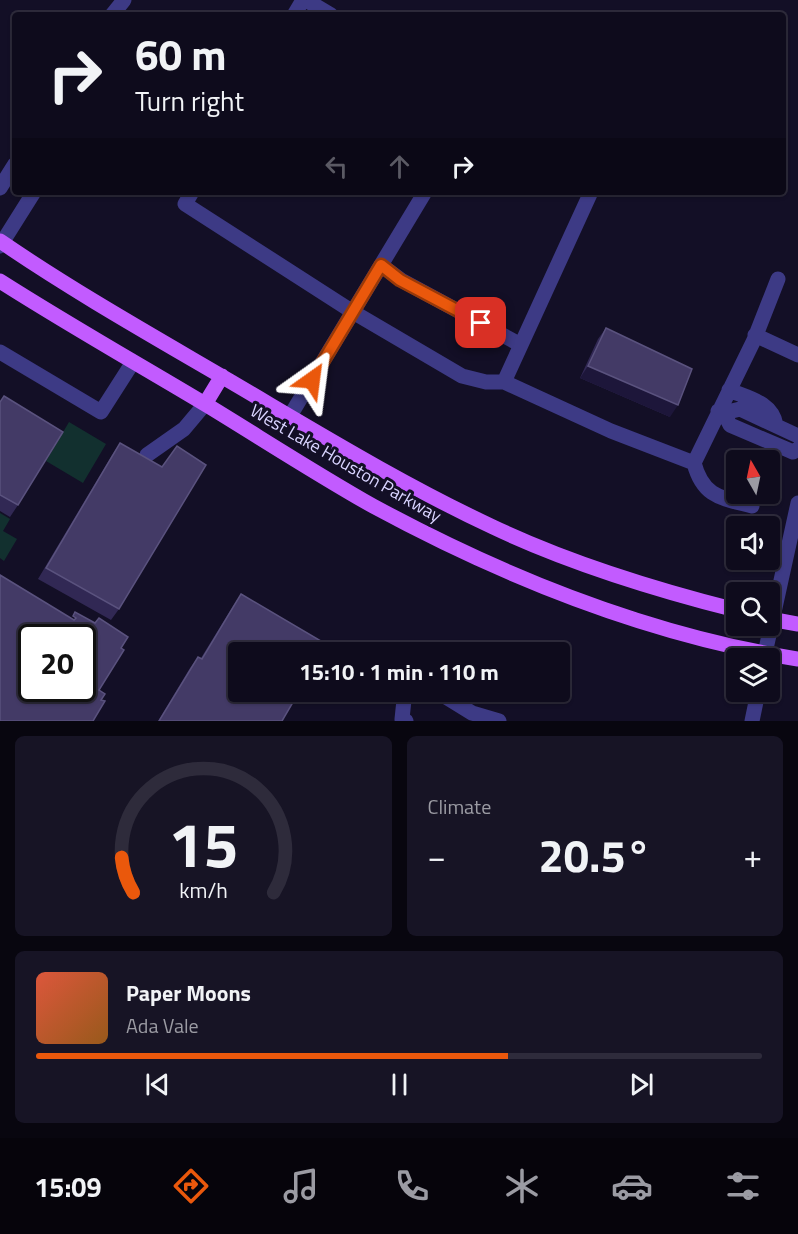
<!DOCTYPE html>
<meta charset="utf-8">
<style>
body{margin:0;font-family:"Titillium Web",sans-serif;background:#171425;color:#f1f3f6;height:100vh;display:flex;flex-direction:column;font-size:22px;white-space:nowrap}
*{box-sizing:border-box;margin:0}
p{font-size:20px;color:#9b9ba3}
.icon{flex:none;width:33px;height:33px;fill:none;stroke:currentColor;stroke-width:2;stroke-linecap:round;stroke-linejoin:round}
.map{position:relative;height:721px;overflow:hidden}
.details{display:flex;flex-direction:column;gap:15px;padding:15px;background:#08060f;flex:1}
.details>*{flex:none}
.top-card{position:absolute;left:12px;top:12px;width:774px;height:183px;border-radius:6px;box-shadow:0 2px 4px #0004,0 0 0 2px #2e2b3b;background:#0e0b1c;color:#f1f3f6;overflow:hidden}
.needle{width:39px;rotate:351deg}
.tools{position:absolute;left:726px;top:450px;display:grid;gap:12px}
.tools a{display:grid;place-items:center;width:54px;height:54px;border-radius:6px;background:#0e0b1c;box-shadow:0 2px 4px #0004,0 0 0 2px #2e2b3b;font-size:30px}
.speed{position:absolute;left:18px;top:624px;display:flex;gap:12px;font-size:30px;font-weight:700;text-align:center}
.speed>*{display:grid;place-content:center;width:78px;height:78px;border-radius:50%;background:#0e0b1c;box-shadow:0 2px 4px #0004,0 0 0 2px #2e2b3b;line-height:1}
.speed .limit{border:3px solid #111;border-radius:9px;background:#fff;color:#111}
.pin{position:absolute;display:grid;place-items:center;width:51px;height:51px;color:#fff;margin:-26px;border-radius:12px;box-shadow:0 3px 9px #0006}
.me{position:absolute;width:66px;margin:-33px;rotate:31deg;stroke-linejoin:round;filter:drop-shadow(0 0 4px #0008)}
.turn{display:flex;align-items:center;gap:21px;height:126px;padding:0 24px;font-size:27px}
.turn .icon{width:78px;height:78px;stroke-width:2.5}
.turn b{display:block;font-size:42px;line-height:51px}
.lanes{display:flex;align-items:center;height:57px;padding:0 24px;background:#0003;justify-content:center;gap:30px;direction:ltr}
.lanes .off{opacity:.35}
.big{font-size:45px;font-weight:700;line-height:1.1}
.details .tile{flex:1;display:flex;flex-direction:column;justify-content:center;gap:9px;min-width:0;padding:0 21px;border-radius:9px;background:#171425}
.details .dial{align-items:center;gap:0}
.dial svg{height:156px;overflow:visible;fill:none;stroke:#2e2b3b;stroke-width:7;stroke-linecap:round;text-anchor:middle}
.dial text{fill:#f1f3f6;stroke:none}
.song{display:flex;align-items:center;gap:18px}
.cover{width:72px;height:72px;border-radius:9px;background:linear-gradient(135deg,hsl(10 70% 55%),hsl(30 70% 35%))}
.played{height:6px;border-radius:3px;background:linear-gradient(90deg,#ea580c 65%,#2e2b3b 65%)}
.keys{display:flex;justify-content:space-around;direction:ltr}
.heat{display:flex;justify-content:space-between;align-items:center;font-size:33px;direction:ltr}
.details .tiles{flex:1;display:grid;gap:15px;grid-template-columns:1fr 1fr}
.tile:last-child{grid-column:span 2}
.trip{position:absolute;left:228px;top:642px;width:342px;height:60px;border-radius:6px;background:#0e0b1c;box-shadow:0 2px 4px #0004,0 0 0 2px #2e2b3b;font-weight:700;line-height:60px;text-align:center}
.tab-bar{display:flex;height:96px;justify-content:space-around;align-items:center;background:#06040b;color:#9b9ba3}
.tab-bar .icon{width:42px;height:42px}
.tab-bar .active{color:#ea580c}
.tab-bar b{font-size:27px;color:#f1f3f6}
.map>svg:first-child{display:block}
.green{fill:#12302f}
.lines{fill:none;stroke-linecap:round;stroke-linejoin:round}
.minor{stroke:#3d3a85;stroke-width:15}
.major{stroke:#c25bff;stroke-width:15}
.wall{fill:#312854}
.shaded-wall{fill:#1d163a}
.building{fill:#433a66;stroke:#5a527e;stroke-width:1.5;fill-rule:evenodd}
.route-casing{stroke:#983908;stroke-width:15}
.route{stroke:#ea580c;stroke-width:10}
.labels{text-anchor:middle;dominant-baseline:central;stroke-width:6;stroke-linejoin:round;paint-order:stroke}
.street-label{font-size:18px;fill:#d9d4ff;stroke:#130f26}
</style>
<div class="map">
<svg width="798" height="721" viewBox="0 0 798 721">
<rect width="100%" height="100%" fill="#130f26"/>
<path class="green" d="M69 422 106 444 83 483 46 461Z
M0 513 10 519 3 531 17 539 4 561 0 558Z"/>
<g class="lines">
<path class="minor" d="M306 0 331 15
M112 15 124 0
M294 15 303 0
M0 188 15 164
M192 192 185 204 353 312 462 376 486 382H504L611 431 694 463 754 340 778 279
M0 246 34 192
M381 265 401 280 521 345
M755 335 798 355
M0 352 101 412 133 362
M504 382 591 192
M729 390C748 398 772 402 776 425
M718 411 724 413 740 409 798 436
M724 413 730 425 793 452 798 449
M290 416 425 192
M147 455 184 429 205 404
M694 463C703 497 721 498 752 506
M764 658 798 503
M438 692 472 713 499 721
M406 721 402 719 404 700 411 692
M752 721 758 692"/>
<path class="major" d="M0 241C73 291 151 335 228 380 315 431 401 484 493 527 571 564 653 589 736 610
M0 281C69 325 140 365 210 407 264 440 318 475 373 506 506 578 648 635 798 659
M205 404 222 376
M770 619 798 624"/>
</g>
<path class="wall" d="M606 328 670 417 580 378 598 339Z
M0 401 18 505 10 517 0 511Z
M120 443 119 609 111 620 38 579 112 455Z
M241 594 282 721H158L190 668 198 657 201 658 233 606Z"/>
<path class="shaded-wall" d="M588 366 678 405 670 417 580 378Z"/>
<path class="building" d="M606 328 692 369 678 405 588 366Z
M4 396 63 432 18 505 0 495V402Z
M120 443 162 467 177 446 206 465 119 609 46 568Z
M0 575 74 620 76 618 73 616 75 612 95 623 99 618 128 637 121 648 124 650 99 690 105 694 101 700 105 701 93 721H0ZM32 638H82V688H32Z
M241 594 326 644 321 652H238V692H299L282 721H159L198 657 202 659Z"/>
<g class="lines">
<defs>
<path id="route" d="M312 380 381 265 400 280 481 323"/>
</defs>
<use href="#route" class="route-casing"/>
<use href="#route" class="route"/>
</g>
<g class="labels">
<g class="street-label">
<text transform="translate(346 463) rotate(30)">West Lake Houston Parkway</text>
</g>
</g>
</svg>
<div class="tools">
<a><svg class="needle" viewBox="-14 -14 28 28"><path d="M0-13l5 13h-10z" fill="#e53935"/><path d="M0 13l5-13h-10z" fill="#9b9ba3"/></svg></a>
<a><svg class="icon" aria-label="sound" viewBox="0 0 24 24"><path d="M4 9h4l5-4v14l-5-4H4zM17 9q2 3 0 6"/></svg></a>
<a><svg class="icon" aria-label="search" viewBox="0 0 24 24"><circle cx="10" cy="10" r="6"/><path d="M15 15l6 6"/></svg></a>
<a><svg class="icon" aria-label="layers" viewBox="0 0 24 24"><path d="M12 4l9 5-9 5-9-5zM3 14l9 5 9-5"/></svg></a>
</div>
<div class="speed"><div class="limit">20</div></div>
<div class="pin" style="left:481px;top:323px;background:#d93025"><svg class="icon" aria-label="arrive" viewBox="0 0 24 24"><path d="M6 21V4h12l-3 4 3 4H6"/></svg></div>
<svg class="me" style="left:312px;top:380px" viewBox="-20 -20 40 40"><path d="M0-17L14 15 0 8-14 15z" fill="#ea580c" stroke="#fff" stroke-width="4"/></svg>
<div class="trip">15:10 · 1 min · 110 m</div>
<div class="top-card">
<div class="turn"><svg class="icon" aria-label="right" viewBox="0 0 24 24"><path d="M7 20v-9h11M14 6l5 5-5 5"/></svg><div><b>60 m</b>Turn right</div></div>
<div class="lanes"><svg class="icon off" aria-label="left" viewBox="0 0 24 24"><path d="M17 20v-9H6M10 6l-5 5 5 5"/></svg><svg class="icon off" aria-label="ahead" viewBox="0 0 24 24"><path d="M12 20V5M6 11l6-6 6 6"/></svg><svg class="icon" aria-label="right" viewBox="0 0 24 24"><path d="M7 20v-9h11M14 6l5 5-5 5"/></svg></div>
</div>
</div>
<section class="details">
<div class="tiles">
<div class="tile dial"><svg viewBox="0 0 100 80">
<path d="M14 69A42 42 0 1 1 86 69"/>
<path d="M14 69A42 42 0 0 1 8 51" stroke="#ea580c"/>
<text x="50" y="56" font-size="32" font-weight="700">15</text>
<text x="50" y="72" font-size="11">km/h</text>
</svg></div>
<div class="tile"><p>Climate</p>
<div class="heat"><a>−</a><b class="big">20.5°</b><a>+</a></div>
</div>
<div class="tile">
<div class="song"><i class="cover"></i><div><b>Paper Moons</b><p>Ada Vale</p></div></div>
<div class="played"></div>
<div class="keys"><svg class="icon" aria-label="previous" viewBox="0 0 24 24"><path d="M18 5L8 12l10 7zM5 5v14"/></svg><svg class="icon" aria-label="pause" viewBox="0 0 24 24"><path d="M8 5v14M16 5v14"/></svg><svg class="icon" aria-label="next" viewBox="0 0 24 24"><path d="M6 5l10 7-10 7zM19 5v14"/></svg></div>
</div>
</div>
</section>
<nav class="tab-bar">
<b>15:09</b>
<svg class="icon active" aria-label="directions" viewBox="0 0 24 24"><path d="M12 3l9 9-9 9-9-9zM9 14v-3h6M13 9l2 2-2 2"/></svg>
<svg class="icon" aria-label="music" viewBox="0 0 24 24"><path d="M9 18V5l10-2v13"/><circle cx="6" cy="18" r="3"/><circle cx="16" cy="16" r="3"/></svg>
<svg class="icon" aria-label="phone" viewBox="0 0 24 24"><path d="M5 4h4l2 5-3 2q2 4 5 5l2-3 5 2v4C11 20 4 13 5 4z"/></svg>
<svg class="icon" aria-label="climate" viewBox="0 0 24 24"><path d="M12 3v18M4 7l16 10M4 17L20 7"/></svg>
<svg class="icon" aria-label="car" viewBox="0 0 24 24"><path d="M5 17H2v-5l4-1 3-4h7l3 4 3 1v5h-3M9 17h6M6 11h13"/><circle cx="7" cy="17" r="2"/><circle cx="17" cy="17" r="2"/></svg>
<svg class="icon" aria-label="filters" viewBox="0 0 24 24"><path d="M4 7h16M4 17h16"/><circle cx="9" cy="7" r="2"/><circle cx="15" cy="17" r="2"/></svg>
</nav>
